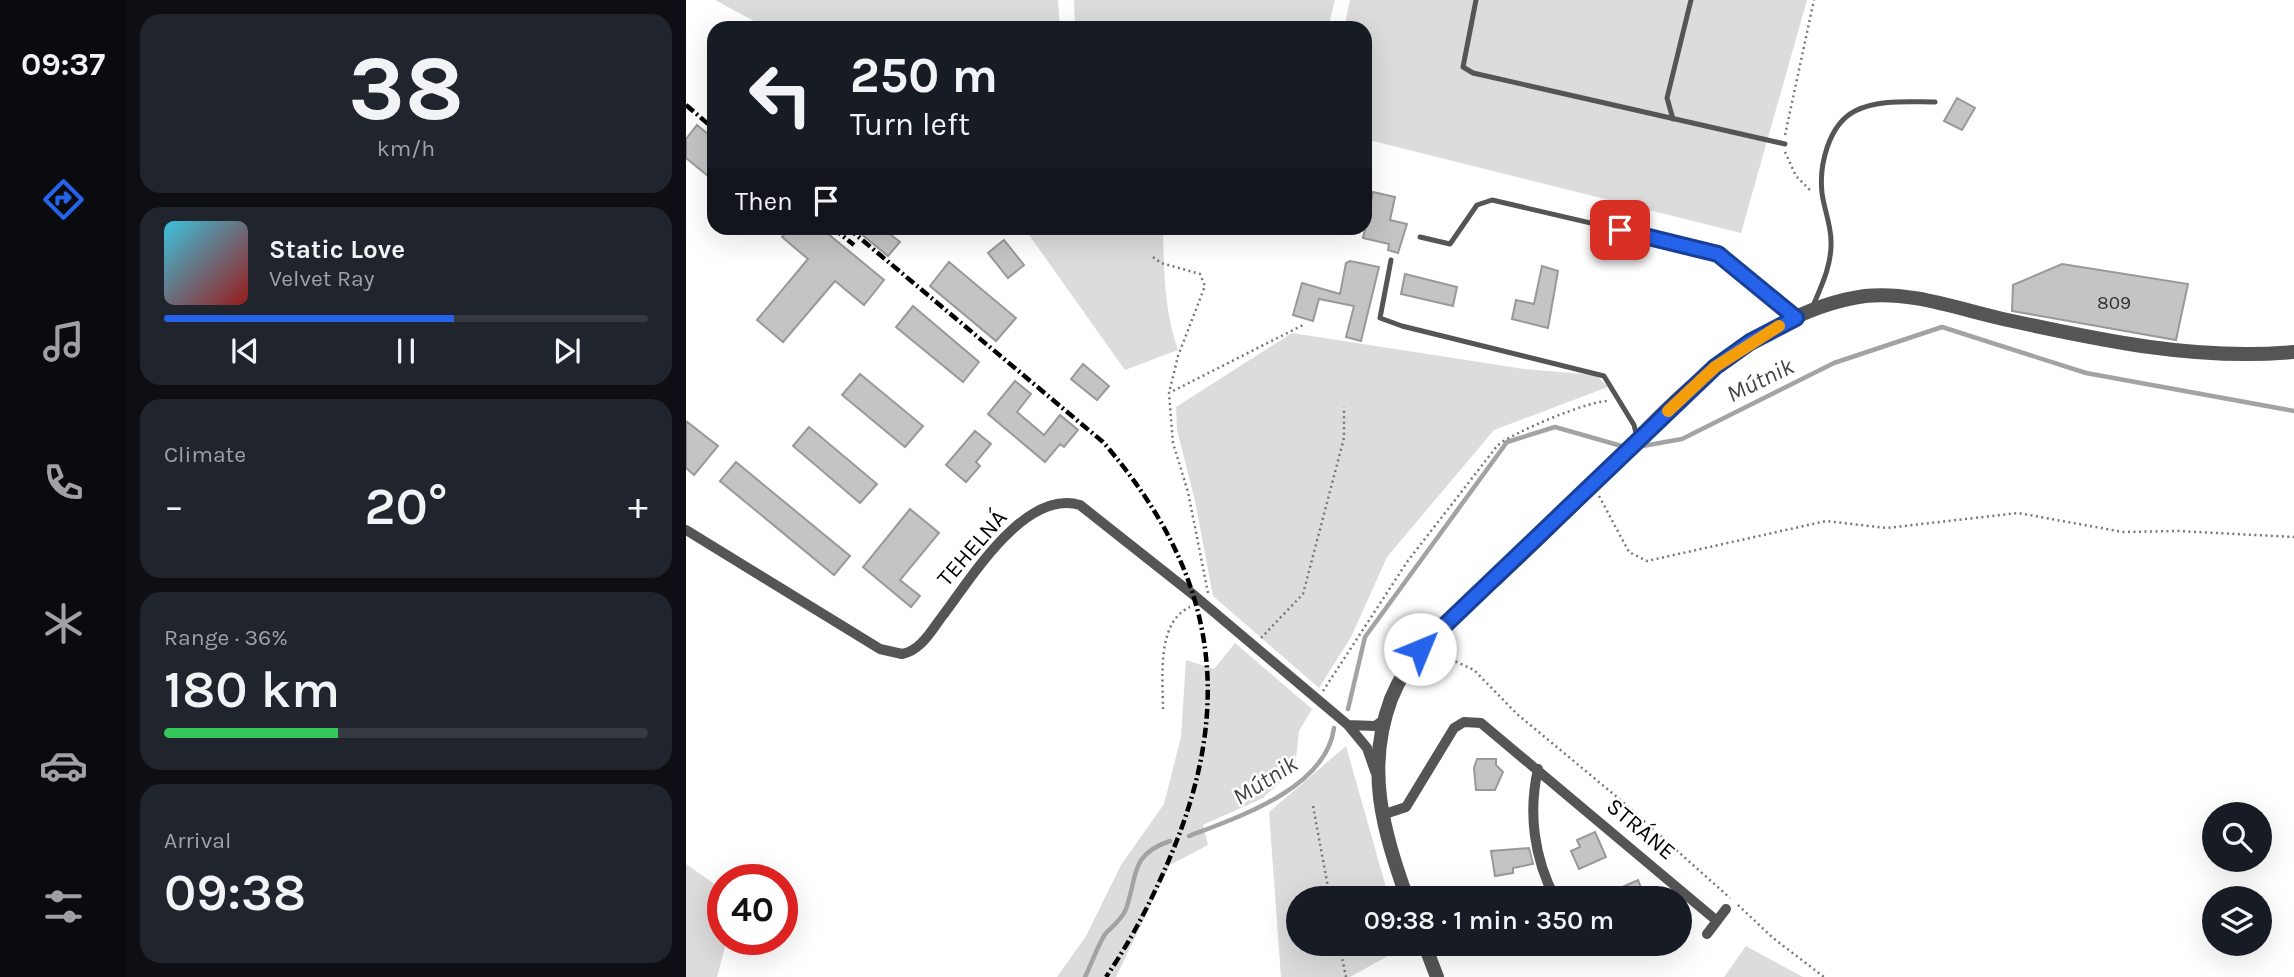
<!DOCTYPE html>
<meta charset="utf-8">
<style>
body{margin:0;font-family:Karla,sans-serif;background:#20242c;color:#f1f3f6;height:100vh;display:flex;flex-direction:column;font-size:26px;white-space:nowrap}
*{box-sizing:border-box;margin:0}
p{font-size:23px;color:#9ea1a6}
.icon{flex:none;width:38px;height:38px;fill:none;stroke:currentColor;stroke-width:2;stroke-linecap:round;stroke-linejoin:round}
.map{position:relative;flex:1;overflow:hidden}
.sheet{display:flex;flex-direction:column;gap:14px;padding:14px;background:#0d0f14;width:560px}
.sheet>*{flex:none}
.top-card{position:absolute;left:21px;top:21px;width:665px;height:214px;border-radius:21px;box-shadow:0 7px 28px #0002;background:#171b24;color:#f1f3f6;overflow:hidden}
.buttons{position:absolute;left:1516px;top:802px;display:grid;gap:14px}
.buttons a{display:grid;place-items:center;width:70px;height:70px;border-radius:50%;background:#171b24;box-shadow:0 7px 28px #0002;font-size:35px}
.speed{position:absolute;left:21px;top:864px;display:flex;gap:14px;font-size:35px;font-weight:700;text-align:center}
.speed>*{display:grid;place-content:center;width:91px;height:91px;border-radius:50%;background:#171b24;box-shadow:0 7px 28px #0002;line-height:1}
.speed .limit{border:10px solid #d22;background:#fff;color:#111}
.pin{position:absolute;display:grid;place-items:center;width:60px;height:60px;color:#fff;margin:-30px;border-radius:14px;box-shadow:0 4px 10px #0006}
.me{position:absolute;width:77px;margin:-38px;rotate:45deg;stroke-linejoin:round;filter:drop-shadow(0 0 5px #0008)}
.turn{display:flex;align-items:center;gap:24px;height:147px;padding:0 28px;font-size:32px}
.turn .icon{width:91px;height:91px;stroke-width:2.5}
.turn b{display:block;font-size:49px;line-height:60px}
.then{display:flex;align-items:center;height:66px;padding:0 28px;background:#0003;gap:14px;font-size:26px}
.big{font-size:52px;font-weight:600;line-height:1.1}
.sheet .widget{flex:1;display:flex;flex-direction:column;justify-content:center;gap:10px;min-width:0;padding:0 24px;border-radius:21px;background:#20242c}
.sheet .dial{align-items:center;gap:0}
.dial b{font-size:91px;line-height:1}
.song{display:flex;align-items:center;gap:21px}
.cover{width:84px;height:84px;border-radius:10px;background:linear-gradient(135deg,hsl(190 70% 55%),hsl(0 70% 35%))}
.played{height:7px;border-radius:4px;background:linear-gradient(90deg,#2563eb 60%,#363941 60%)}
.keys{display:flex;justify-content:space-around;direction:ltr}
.heat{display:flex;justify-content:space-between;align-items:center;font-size:38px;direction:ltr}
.charge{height:10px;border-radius:5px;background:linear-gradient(90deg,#34c759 36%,#363941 0)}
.trip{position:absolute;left:600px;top:886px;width:406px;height:70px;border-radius:35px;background:#171b24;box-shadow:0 7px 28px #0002;font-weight:600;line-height:70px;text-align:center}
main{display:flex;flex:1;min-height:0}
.menu{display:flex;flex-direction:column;width:126px;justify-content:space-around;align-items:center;background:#090b0e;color:#9ea1a6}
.menu .icon{width:49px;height:49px}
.menu .active{color:#2563eb}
.menu b{font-size:32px;color:#f1f3f6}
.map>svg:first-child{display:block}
.green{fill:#dcdcdc}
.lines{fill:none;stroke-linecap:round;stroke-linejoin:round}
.stream{stroke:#a3a3a3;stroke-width:4.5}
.building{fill:#c4c4c4;stroke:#999;stroke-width:2}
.path{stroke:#777;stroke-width:2.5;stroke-dasharray:2 3.5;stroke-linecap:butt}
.service{stroke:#555;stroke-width:5}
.minor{stroke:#555;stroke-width:10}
.tertiary{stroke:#555;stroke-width:14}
.rail{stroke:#000;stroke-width:4.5;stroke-dasharray:10 3.5 2 3.5;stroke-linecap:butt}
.route-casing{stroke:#184099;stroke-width:18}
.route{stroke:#2563eb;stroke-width:12}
.slow{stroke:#f59e0b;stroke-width:12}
.labels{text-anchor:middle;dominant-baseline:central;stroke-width:5;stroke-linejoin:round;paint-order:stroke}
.number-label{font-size:19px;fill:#313131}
.street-label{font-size:23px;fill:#000;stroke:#fff}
.water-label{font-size:24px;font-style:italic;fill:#444;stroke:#fff}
</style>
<main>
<nav class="menu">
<b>09:37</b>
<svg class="icon active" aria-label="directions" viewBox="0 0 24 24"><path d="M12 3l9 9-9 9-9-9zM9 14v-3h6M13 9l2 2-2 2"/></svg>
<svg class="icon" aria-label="music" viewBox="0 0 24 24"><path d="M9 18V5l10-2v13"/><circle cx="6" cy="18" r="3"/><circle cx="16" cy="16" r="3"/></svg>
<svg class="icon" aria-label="phone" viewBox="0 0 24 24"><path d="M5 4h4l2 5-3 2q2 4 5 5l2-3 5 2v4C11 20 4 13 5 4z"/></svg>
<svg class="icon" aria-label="climate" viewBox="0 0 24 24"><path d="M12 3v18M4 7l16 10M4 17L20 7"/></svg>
<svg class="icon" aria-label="car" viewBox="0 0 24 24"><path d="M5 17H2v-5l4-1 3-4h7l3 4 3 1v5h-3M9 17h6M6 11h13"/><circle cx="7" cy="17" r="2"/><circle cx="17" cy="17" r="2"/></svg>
<svg class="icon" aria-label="filters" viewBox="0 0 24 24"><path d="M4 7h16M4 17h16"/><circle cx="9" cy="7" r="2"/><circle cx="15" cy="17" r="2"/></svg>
</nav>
<section class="sheet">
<div class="widget dial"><b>38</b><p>km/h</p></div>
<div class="widget">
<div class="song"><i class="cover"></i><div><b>Static Love</b><p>Velvet Ray</p></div></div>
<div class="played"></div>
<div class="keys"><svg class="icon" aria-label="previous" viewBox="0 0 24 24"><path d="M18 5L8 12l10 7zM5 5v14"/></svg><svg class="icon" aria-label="pause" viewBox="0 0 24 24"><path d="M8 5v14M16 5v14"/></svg><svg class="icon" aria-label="next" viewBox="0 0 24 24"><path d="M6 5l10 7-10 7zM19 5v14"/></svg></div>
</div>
<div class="widget"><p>Climate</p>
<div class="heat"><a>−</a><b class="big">20°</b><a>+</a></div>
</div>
<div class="widget"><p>Range · 36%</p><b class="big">180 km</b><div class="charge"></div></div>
<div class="widget"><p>Arrival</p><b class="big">09:38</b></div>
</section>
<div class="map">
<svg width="1608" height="977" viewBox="0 0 1608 977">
<rect width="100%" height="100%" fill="#fff"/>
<path class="green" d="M29 0H372L374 28H81Z
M388 0H649L642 28H389Z
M664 0H1121L1055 233 679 139V28H658Z
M338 228H477C478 269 478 311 492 350L439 370Z
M606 333 838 369 910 375 922 387 808 430 701 557 665 637 633 688 527 596 509 501 491 430 490 407Z
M549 643 626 709 613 731 609 768 577 798 517 825 522 845 484 865 430 977H371L400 936 435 865 478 804 495 737 500 660 528 669Z
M660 746 703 898H612V943H719L720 946 664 977H595L583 812Z
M0 864 37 890V940H41L31 977H0Z
M1060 946 1117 977H1038Z"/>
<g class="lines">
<path class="stream" d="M951 447 996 439 1148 363 1256 327 1400 373 1608 411
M662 709 679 637 821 442 869 427 939 447
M503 836C553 817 640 788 648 728
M399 977C404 967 414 940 420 933 426 927 437 918 440 909 452 876 443 855 484 841"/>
</g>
<path class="building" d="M1271 98 1289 108 1276 130 1258 121Z
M11 125 28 139V181L0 158V139Z
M687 192 709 197 704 220 721 224 712 253 702 250 703 244 677 238Z
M104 228H135L198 280 178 305 149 281 97 342 71 320 122 259 96 237Z
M168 228H196L214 242 202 256Z
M318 240 338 265 322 278 302 253Z
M664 261 693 267 675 341 660 337 668 306 633 299 627 321 607 315 616 283 654 294 660 263Z
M263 262 330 318 310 341 244 286Z
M1376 264 1502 284 1490 340 1326 311 1327 285Z
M856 266 872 271 862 328 826 319 830 300 848 304Z
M719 274 771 287 767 306 715 294Z
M227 306 293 362 277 382 210 327Z
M397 364 423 386 411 400 385 379Z
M174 374 237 426 219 447 156 395Z
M329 381 345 394 331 412 358 435 374 415 392 430 378 447 374 444 359 462 302 414Z
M0 421 32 446 8 475 0 468Z
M123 427 191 484 174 503 107 446Z
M289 431 305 444 290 462 294 466 280 482 260 465Z
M50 462 164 556 148 575 34 481Z
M224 509 253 533 214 580 234 596 225 607 177 567Z
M791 759H810V765L817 772 809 790H790L788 768Z
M909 832 920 857 893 869 885 851 894 847 891 840Z
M843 848 847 864 827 868V873L809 876 805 851Z
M952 880 959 898H939L934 888Z"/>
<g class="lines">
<path class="path" d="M1099 135 1128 0
M1099 152 1110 176 1126 192
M467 257 475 263 514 274 519 286 492 356 483 393
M913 496 943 552 961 561 1140 521 1201 528 1332 513 1437 532 1492 531 1608 537
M522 593 502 492 487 443 483 393 619 324
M575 638 617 594 658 438V407
M742 661 771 662 788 670 831 714 931 797 1044 898
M637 691 721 562 811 446C825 433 906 399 924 401
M477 709C477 679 470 622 504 607
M627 806 644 898
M1052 905 1087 938 1138 977
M653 943 660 977"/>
<path class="service" d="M790 0 777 67 787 73 1099 144
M987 119 981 98 1005 0
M734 237 764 244 791 205 806 200 1025 251 1039 259 1108 316
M705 260 694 318 716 326 918 376 948 425 951 437
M1126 308C1135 287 1146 265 1145 241 1145 225 1138 209 1136 193 1133 166 1142 125 1169 111 1192 99 1224 102 1249 102"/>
<path class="minor" d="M0 530 194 649 216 654C236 650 246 629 258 614 286 577 339 489 394 505L509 596 662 725 681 748 689 771
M662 725 689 726 699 719
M852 769C842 813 848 858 869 898
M696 815 720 807 768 728 778 722 795 723 1031 921
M1021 934 1040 909"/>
<path class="tertiary" d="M721 898C697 830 679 769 705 699 725 648 769 615 809 580 836 555 862 530 888 504 934 459 983 401 1035 362 1076 332 1127 303 1179 296 1225 291 1272 309 1317 319 1413 340 1510 361 1608 352
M738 943 751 977"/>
<path class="rail" d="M0 105 28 129
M147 228 168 245
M162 228 417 442C528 570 551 698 485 855 467 898 446 939 420 977"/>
</g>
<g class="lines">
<defs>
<path id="route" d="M734 649 1029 367 1064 342 1110 318 1032 254 934 230"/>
</defs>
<use href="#route" class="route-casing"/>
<use href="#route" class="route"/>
<path class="slow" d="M982 411 1029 367 1093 326"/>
</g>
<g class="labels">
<g class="number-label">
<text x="1428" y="303">809</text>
</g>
<g class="street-label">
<text transform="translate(286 548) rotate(-49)">TEHELNÁ</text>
<text transform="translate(955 829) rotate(40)">STRÁNE</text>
</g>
<g class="water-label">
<text transform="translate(1074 380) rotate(-26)">Mútnik</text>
<text transform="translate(579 780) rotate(-32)">Mútnik</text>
</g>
</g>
</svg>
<div class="buttons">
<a><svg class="icon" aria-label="search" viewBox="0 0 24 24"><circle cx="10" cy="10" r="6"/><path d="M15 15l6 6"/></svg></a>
<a><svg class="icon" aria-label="layers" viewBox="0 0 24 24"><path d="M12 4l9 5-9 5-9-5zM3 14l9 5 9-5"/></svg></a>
</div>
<div class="speed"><div class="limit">40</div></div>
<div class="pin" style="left:934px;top:230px;background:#d93025"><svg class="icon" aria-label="arrive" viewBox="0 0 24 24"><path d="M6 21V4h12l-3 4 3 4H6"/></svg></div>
<svg class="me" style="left:734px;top:649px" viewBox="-20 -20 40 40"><circle r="19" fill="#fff"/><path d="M0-13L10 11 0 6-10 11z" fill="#2563eb"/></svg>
<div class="trip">09:38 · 1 min · 350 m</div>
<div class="top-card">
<div class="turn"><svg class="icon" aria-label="left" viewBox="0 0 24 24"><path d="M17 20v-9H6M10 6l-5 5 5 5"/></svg><div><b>250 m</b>Turn left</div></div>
<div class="then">Then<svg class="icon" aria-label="arrive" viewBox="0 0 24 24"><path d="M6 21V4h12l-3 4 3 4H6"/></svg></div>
</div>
</div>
</main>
